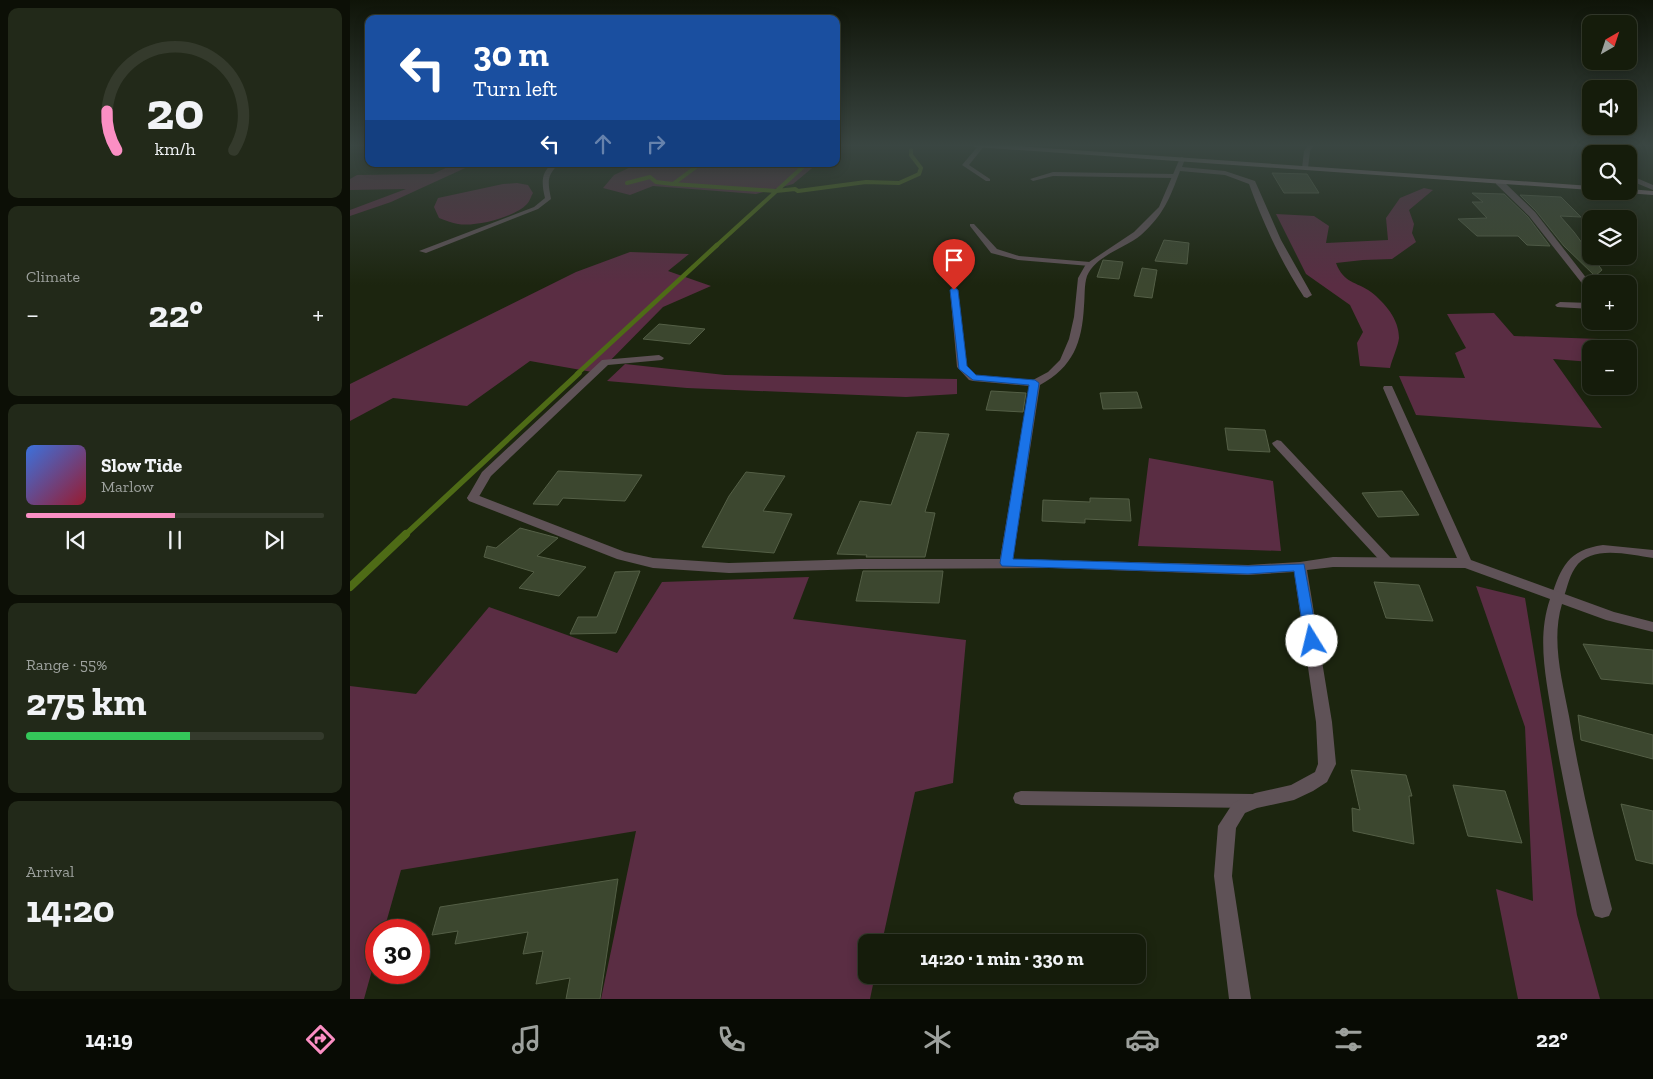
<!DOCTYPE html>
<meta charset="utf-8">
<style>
body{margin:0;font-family:"Zilla Slab",serif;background:#222919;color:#f1f3f6;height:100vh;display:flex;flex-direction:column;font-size:19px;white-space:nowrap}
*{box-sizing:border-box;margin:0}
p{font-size:16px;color:#9da19d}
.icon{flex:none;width:28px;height:28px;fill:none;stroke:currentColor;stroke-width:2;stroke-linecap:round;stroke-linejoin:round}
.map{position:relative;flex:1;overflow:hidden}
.details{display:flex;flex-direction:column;gap:8px;padding:8px;background:#0c0f06;width:350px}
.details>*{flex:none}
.guide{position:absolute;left:15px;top:15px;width:475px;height:152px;border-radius:10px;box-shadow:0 2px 12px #0003,0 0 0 1px #343a2c;background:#1a4fa0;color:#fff;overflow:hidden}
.needle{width:32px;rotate:39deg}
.tools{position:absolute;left:1232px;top:15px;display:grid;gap:10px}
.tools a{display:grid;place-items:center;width:55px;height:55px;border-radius:10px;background:#151c0b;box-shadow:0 2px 12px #0003,0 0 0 1px #343a2c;font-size:25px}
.speed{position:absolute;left:15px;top:919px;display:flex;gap:10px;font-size:25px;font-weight:700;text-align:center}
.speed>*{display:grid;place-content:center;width:65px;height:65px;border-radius:50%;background:#151c0b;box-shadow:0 2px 12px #0003,0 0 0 1px #343a2c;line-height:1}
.speed .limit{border:8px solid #d22;background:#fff;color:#111}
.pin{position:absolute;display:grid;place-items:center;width:42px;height:42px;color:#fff;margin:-51px -21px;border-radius:50% 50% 50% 0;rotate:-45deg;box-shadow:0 0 5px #0007}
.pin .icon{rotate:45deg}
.me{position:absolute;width:55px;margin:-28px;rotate:351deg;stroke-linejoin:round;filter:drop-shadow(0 0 4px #0008)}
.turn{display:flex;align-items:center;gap:18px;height:105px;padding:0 25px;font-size:22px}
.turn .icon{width:65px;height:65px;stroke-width:2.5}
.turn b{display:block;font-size:35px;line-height:42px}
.lanes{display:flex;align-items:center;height:48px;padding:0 25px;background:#0003;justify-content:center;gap:25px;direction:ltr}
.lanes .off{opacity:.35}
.big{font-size:38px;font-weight:700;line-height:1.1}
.details .widget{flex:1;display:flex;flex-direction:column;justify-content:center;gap:8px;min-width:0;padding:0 18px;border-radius:10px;background:#222919}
.details .dial{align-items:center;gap:0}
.dial svg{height:130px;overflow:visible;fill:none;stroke:#343a2c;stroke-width:7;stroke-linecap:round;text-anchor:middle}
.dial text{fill:#f1f3f6;stroke:none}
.song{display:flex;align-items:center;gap:15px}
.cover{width:60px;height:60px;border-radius:8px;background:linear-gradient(135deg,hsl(220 70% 55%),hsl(350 70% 35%))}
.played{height:5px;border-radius:2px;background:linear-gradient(90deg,#fb8fc4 50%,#343a2c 50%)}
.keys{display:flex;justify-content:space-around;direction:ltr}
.heat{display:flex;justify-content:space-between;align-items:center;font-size:28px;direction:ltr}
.charge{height:8px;border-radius:4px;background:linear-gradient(90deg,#34c759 55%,#343a2c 0)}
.trip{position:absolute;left:508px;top:934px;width:288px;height:50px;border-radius:10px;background:#151c0b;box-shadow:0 2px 12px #0003,0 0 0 1px #343a2c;font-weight:700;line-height:50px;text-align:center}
.dock{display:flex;height:80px;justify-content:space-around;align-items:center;background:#080b04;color:#9da19d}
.dock .icon{width:35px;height:35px}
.dock .current{color:#fb8fc4}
.dock b{font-size:22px;color:#f1f3f6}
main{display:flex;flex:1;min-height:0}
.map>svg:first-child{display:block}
.green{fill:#5a2d43}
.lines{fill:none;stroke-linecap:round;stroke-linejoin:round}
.stream-far3{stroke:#4e6b16;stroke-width:4}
.stream-far2{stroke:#4e6b16;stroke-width:4.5}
.stream-far1{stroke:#4e6b16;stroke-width:5.5}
.stream{stroke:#4e6b16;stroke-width:8}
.building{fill:#3c472f;stroke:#545f46}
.lane{fill:#5f5257;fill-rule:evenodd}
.street{fill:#5f5257;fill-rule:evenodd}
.secondary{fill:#816d76;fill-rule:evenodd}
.route{fill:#1a73e8;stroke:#114b97}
</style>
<main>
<section class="details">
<div class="widget dial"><svg viewBox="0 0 100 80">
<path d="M14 69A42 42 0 1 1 86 69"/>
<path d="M14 69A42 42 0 0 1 8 45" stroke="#fb8fc4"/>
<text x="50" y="56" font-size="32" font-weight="700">20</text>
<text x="50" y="72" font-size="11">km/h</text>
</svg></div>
<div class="widget"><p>Climate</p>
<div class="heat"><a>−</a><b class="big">22°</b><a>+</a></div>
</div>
<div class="widget">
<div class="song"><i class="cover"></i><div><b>Slow Tide</b><p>Marlow</p></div></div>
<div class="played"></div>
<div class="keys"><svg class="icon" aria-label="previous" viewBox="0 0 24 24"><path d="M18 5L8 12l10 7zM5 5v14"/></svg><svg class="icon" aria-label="pause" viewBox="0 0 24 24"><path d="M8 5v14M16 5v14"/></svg><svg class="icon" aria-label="next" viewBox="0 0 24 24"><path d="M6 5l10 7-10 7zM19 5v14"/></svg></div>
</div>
<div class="widget"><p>Range · 55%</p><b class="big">275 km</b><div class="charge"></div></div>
<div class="widget"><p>Arrival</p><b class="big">14:20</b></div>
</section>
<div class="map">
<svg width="1303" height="999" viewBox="0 0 1303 999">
<rect width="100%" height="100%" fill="#1c250f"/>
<path class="green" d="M104 164H124L41 202 0 216V210L56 189 0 190V179L7 175 83 174Z
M287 164H467L443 184 406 194 303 186 280 195 253 188 264 175Z
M167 183 178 185 183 193C181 196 180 201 177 204 165 217 126 227 108 224 102 223 95 220 89 218L84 207 88 198 153 184Z
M1074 188 1083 190 1059 210 1064 224 1062 233 1066 242 1042 259 1013 260 986 263C994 284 1006 281 1021 292 1035 303 1049 319 1049 338 1048 347 1042 359 1040 368L1010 366 1007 343 1013 332 1000 305 956 274 926 214 964 216 979 226 976 243 1038 240 1036 218 1050 198Z
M280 252 339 254 318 271 361 286 313 307 248 373 180 361 117 406 43 398 0 421V384L226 272Z
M1144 313 1164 336 1249 339 1256 349H1241V362L1203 359 1252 428 1066 415 1049 376 1115 378 1105 353 1116 348 1097 314Z
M275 364 375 375 607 379V394L556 397 337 388 257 381Z
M799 458 923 481 931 551 788 546Z
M459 577 443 619 616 640 603 783 565 792 532 942H516V975H525L520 999H251L286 831 51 870 34 930H26V956L14 999H0V686L66 694 139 607 267 653 312 582Z
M1126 586 1175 598 1227 915 1250 999H1168L1146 889 1183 901 1175 727Z"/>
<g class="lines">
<path class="stream-far3" d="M277 183 300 177 306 182 323 184 426 191 445 189 448 191 516 182 549 183 569 174 571 168 561 155V150
M323 184 350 164
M366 246 456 164"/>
<path class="stream-far2" d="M227 374 367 245"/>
<path class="stream-far1" d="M55 535 229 373"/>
<path class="stream" d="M0 587 56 534"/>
</g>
<path class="building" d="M922 173 957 174 969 193H934Z
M1122 193 1154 194 1178 217 1200 246 1177 245 1168 236H1127L1108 219 1137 218 1122 202H1133Z
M1170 195 1211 197 1231 217 1210 216 1224 232 1252 270 1245 276 1214 246 1186 211Z
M814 240 839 243 837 264 805 261Z
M753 260 773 262 769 279 747 277Z
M792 268 807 270 802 298 784 296Z
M309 324 355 329 340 344 293 339Z
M641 391 676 393 673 412 636 410Z
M787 392 792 408 753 409 750 393Z
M875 428 915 430 920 452 878 450Z
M567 432 599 434 575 512 585 513 575 557H516L517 555 487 554 510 501 541 505Z
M208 471 292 475 275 501 213 498 208 505 183 504Z
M396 472 435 476 413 511 442 514 424 553 352 547 379 496Z
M1052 491 1069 515 1028 517 1012 493Z
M740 498 779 499 781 521 735 519V523L692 521 693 500 740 502Z
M170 528 208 538 187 556 236 567 209 596 169 588 184 572 134 557 137 546 146 548Z
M290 571 266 633 220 634 228 617H247L265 572Z
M513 571H593L589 603 506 601Z
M1024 582 1069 585 1083 621 1036 618Z
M1233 644 1303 650V684L1251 679Z
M1228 715 1303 735V759L1231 740Z
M1001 770 1056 775 1062 796H1059L1064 844 1003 831 1002 808 1010 810Z
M1103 785 1155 791 1172 843 1118 836Z
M1271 804 1303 811V864L1286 860Z
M268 879 250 999H216L220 978 186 984 193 951 173 954 178 932 105 944 108 931 82 935 90 907Z"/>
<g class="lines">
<path class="lane" d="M629 145H635L619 165 640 179V181H636L612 165Z
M202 164H209C196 176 198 182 201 199L188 209 76 253 69 251 184 207 195 198C192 185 190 173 202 164Z
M703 172 824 174 827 176 824 178 703 176 683 181 680 179Z
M620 224H624L647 249 669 256 740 262 744 264 740 266 668 260 641 253 620 226Z
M309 355 314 358 312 360 258 365 141 476 127 500H119L117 498 132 472 252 360Z
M927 440 931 441 1042 559 1044 562 1042 565H1034L923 445 922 443Z
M1253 545 1303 550V558C1279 555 1241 544 1225 568 1218 578 1217 591 1212 601H1202L1201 598C1211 567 1218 550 1253 545Z
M671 791 902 794 908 796 910 801 908 806 902 808 671 805 665 803 663 798 665 793Z"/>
<path class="street" d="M958 145H964L960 151 958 168 955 170 952 168 954 151Z
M1259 145H1265L1272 154H1265Z
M832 157 835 159 832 167 875 171 905 181 931 240 962 295 957 298 954 297C931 262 913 223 899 184L875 175 830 171C819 200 814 214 791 235 774 249 746 255 737 276 734 285 735 297 734 306 732 343 723 367 690 385L663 559 898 565 950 562 983 557 1107 558 1033 388 1034 386H1042L1121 560 1264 612 1303 622V632L1256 620 1212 604C1201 640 1212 680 1219 716 1230 781 1245 845 1262 909L1259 916 1252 918 1245 916 1242 909C1227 847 1213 785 1203 723 1197 682 1186 640 1200 599L1115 568 983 567 957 570 982 722 986 764 977 782 963 791 944 800 907 808 895 813 886 828 882 876 901 999H879L864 876 868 826 883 803 905 793 941 785 965 772 968 764 966 722 944 572 898 575 702 568 511 569 379 573 303 568 267 559 119 501 117 498 119 495H127L275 552 303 558 379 563 511 559H650L679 386 623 381 619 380 607 367 600 290 604 287 608 290 617 366 626 375 683 380 698 372 710 360 719 339 724 317 728 278 736 264 784 232 809 207 830 158Z
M1279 171 1282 173V176L1303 185V190L1279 180Z
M1146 180H1152L1185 212 1241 284V292L1238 291 1179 216 1146 184Z
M1210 302 1241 303V309L1207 307 1205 305Z"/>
<path class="secondary" d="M622 145H651L1241 186V190L625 147Z
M1279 189 1303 191V195L1276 193Z"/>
</g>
<linearGradient id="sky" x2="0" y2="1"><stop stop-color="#0f1408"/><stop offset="0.51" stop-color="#3a4642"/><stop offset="1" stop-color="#3a4642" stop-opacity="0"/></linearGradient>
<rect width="1303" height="285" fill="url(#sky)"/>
<path class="route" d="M604 287 608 290 617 366 626 375 685 380 689 383 663 559 898 566 954 564 968 641 966 645H957L955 641 944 571 898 574 652 566 650 563 679 385 623 380 609 369 600 290Z"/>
</svg>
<div class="tools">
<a><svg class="needle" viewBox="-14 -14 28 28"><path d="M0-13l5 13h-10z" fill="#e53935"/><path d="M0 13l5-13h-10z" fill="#9da19d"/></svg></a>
<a><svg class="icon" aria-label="sound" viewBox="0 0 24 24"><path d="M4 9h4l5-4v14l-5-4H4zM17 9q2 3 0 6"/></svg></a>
<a><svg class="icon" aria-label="search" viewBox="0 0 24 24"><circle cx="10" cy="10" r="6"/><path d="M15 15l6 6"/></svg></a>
<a><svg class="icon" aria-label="layers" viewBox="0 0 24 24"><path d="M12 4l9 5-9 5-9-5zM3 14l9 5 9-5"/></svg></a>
<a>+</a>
<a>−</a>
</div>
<div class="speed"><div class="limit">30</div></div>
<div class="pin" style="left:604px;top:290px;background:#d93025"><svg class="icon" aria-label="arrive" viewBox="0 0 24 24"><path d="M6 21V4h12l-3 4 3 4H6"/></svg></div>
<svg class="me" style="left:962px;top:641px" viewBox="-20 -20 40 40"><circle r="19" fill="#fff"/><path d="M0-13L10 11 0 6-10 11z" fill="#1a73e8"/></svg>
<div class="trip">14:20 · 1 min · 330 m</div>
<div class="guide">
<div class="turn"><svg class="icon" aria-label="left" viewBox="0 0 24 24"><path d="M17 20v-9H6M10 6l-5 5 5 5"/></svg><div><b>30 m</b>Turn left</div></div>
<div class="lanes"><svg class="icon" aria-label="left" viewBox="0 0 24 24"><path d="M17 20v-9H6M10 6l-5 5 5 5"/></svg><svg class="icon off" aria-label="ahead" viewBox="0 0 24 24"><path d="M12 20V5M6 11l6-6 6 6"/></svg><svg class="icon off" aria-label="right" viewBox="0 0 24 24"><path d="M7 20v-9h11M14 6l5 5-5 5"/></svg></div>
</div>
</div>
</main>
<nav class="dock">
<b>14:19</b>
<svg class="icon current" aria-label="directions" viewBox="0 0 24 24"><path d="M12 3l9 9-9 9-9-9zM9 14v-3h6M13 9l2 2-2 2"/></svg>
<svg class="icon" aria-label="music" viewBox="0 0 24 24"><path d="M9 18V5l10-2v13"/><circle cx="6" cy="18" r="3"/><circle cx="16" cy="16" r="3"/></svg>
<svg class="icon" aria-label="phone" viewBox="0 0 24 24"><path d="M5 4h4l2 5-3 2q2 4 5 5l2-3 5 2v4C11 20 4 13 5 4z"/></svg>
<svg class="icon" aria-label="climate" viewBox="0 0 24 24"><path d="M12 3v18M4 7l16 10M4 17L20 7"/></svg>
<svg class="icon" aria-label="car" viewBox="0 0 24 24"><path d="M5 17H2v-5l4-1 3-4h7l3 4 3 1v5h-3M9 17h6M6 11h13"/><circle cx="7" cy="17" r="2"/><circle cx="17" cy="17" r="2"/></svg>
<svg class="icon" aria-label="filters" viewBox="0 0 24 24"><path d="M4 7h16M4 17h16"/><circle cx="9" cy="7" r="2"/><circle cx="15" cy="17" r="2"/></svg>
<b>22°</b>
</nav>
